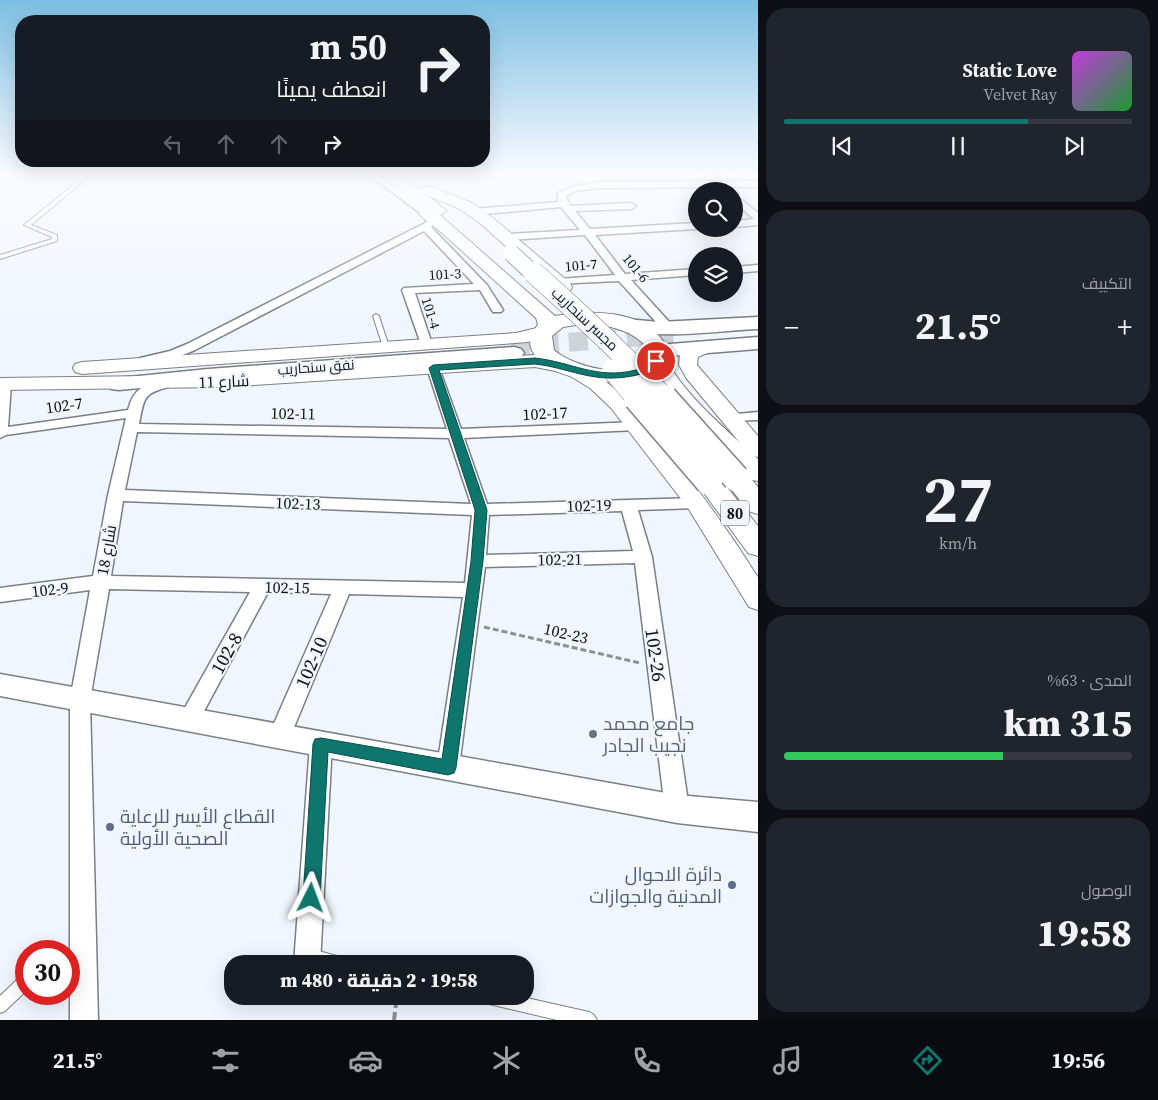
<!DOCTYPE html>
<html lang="ar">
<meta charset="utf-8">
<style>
body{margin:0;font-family:"Source Serif 4",Cairo,serif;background:#20242c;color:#f1f3f6;direction:rtl;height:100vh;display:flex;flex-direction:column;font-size:19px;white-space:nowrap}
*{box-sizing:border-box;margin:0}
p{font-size:16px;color:#9ea1a6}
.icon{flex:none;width:28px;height:28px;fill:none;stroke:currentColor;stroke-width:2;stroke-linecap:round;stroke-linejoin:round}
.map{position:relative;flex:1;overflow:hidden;direction:ltr}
.side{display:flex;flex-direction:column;gap:8px;padding:8px;background:#0d0f14;width:400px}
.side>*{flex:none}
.hud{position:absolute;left:15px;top:15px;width:475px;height:152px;border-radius:20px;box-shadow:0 5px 20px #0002;direction:rtl;background:#171b24;color:#f1f3f6;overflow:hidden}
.buttons{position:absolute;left:688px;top:182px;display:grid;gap:10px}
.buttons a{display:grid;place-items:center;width:55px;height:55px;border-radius:50%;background:#171b24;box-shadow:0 5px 20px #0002;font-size:25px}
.speed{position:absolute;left:15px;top:940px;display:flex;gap:10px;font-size:25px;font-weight:700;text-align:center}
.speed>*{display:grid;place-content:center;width:65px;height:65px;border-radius:50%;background:#171b24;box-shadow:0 5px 20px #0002;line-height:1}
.speed .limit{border:8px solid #d22;background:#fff;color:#111}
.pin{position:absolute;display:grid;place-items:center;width:42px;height:42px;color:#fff;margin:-21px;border:2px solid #fff;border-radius:50%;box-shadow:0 1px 5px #0007}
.me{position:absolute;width:55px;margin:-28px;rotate:3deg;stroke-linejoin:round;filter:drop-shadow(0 0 4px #0008)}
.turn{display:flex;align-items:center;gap:18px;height:105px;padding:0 20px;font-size:22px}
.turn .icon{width:65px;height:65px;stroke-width:2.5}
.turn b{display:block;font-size:35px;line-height:42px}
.lanes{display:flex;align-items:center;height:48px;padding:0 20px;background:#0003;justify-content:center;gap:25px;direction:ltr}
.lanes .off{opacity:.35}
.big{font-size:38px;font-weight:800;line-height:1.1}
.side .widget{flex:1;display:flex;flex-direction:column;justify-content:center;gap:8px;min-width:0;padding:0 18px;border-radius:20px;background:#20242c}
.side .dial{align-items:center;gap:0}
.dial b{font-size:65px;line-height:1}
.song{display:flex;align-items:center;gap:15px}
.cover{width:60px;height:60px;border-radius:8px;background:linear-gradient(135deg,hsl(290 70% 55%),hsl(130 70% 35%))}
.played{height:5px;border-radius:2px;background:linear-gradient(90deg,#0f766e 70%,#363941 70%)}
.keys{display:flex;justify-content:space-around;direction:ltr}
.heat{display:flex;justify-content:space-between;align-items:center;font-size:28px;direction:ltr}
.charge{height:8px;border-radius:4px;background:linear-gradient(90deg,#34c759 63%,#363941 0)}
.trip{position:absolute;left:224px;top:955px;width:310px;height:50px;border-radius:20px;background:#171b24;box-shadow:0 5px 20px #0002;font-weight:800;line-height:50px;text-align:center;direction:rtl}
.tab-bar{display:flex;height:80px;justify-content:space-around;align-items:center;background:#090b0e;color:#9ea1a6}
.tab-bar .icon{width:35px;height:35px}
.tab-bar .on{color:#0f766e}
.tab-bar b{font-size:22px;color:#f1f3f6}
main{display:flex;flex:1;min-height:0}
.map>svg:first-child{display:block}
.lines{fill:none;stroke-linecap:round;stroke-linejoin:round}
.primary-tunnel{stroke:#cfd4db;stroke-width:19;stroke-dasharray:19 10;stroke-linecap:butt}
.service-casing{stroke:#797f87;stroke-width:2}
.minor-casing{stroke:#797f87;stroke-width:3}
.tertiary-casing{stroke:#797f87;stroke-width:3}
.secondary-casing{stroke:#797f87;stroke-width:2}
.primary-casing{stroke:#797f87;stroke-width:3}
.trunk-casing{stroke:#797f87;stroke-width:2}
.path-far1{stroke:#8c9096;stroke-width:3;stroke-dasharray:6 3;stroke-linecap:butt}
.path{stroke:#8c9096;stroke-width:4;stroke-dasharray:8 4;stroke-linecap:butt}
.service{fill:#fff;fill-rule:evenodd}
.minor{fill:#fff;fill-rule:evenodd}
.tertiary{fill:#fff;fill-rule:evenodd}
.secondary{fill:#fff;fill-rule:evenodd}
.primary{fill:#fff;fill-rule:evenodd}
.trunk{fill:#fff;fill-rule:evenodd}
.trunk-bridge-far2-casing{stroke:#797f87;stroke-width:18;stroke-linecap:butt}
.trunk-bridge-far1-casing{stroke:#797f87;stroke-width:22;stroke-linecap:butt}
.trunk-bridge-casing{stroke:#797f87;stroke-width:29;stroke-linecap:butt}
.trunk-bridge-far2{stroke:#fff;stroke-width:16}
.trunk-bridge-far1{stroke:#fff;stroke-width:21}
.trunk-bridge{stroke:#fff;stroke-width:26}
.route{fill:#0f766e;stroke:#0a4d48}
.worship-dot{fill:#6b7280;stroke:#f1f6fe;stroke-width:2}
.service-dot{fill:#5c6f8a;stroke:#f1f6fe;stroke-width:2}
.labels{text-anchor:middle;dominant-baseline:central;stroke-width:4.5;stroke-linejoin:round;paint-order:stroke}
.far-street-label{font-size:14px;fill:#0f1215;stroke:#f1f6fe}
.shield{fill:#f1f6fe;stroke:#53565b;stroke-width:1}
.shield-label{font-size:15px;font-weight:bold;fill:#0f1215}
.street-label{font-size:16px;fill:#0f1215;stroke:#f1f6fe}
.near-street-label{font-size:19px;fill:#0f1215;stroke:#f1f6fe}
.near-worship-label{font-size:19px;fill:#5b616d;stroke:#f1f6fe;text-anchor:start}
.near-service-label{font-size:19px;fill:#4e5e75;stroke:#f1f6fe;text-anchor:start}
</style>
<main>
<section class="side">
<div class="widget">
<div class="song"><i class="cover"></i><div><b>Static Love</b><p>Velvet Ray</p></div></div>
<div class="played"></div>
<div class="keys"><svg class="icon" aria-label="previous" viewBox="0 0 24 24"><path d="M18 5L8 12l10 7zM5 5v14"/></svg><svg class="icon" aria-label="pause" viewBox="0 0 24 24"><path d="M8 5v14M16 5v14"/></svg><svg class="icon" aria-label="next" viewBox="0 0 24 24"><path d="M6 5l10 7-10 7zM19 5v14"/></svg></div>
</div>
<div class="widget"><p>التكييف</p>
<div class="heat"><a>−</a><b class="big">21.5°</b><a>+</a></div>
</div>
<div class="widget dial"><b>27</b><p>km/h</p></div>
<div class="widget"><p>المدى · 63%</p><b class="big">315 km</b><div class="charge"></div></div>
<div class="widget"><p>الوصول</p><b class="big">19:58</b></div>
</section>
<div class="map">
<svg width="758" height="1020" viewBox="0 0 758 1020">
<rect width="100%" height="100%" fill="#f1f6fe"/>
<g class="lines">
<path class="primary-tunnel" d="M511 347 673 334"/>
<defs>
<path id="service" d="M77 182 81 183 31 225 57 235V241L0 259V255L52 239V237L24 225Z
M376 314 379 316 389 347 388 348 386 349 383 347 373 316Z
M311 949 348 959 350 964 311 963 306 961 304 956 306 951Z
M26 974V991L5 1011 0 1013V996L21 976Z
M478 996H518L589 1012 594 1015 597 1020H557L485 1003 480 1001Z"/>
<path id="minor" d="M11 173 0 181 1 173Z
M366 173H376L430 211 437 221 431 227 487 285 503 310 501 312H493L480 290 415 293 432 344 430 347H422L402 290 404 288 474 284 424 231 195 350 178 357 145 365 140 364 139 361 140 358 170 351 187 344 427 222 423 215Z
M758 181V187L599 188 576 191 566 196 570 206 631 203 636 206 631 209 575 211 590 229 696 223V229L595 235 625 274 696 269V275L631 280 672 325 674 328 672 331H664L619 281 554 284 552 282 554 280 558 279 615 275 585 235 507 240 502 237 507 234 580 230 561 207 474 215 469 212 474 209 558 202V193L571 187 599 182Z
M734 194 758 213V225L734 227V221L754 219 734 202Z
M758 265V271L734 273V267Z
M433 364 439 368 461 429 637 422 642 423 644 426 642 429 637 430 464 438 487 504 697 498 703 499 705 503 703 507 697 508 638 510 652 557 689 809 685 817 677 820 669 817 665 809 635 563 485 567 459 767 456 774 448 777 440 774 437 767 463 597 349 594 290 737 287 744 279 746 271 744 268 737 331 594 268 592 196 726 189 729 182 726 178 720 250 592 109 589 90 700 98 1020H70V700L90 590 0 602V588L93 576 108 495 126 418 6 435 0 438V381H9L11 384 8 427 128 410C134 385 148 384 170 378L177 382 175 385C144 394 145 393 139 424L447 429 427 368ZM137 432 449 438 471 504 125 490ZM123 501 472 515 465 583 111 576ZM622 511 633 551 486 555 489 515Z
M758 412V420L726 421 724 418 726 415Z
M321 734 329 737 332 744 320 964H294L310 744 313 737Z"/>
<path id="tertiary" d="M0 674 677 795 758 802V832L677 823 0 696Z"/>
<path id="secondary" d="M545 326 551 327 554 331C547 341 528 342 516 343L82 374 75 372 73 368 75 364 82 362 516 333Z
M706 342 712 343 715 347 712 351 698 357 697 365 758 436V457L750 455 687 379 679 365 680 354 682 350Z
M535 355C555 358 575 363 593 373 622 390 641 418 662 443 695 485 727 528 755 573L758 577V610L749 607 688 508 611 408 590 388 565 373 535 367 223 387 0 390V378L223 375Z"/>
<path id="primary" d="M758 317V329C714 331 662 340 619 329L616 325 619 321 626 319 659 322Z
M758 337V349L670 356 657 362 650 360 647 356 654 348 670 344Z
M514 347 521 349 524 353 521 357 208 381 119 390 111 389 108 384 111 379 119 378 208 369Z"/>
<path id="trunk" d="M378 173H395L420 190 422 187H432L472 203 493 218 570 283 572 287 570 291 563 293 556 291 481 224 460 209 427 195 447 211 440 215 555 316C589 310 641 309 663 341 667 347 669 353 666 359 683 394 729 432 758 459V481L752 480 758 487V514L748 511 723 478 727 472 736 470 741 471 676 404 653 375C627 390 531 382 530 341 530 334 535 330 538 324L536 318 441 232 421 216 419 213 425 209ZM583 324C606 325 628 328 645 345L646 357C630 382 573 367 554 350L552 336 563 327Z
M709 474 718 476 758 526V556L748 553 696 482 700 476Z"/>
</defs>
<use href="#service" class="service-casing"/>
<use href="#minor" class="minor-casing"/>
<use href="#tertiary" class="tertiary-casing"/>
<use href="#secondary" class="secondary-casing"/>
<use href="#primary" class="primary-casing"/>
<use href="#trunk" class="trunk-casing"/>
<path class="path-far1" d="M484 627 640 663"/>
<path class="path" d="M394 1020 397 996"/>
<use href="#service" class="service"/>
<use href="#minor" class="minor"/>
<use href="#tertiary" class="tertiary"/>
<use href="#secondary" class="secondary"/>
<use href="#primary" class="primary"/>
<use href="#trunk" class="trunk"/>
<defs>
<path id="trunk-bridge-far2" d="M511 253 534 274"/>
<path id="trunk-bridge-far1" d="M533 272C579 313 624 354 666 400
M613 370 638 400"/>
<path id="trunk-bridge" d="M637 398 709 482
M664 398 736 478"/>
</defs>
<use href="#trunk-bridge-far2" class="trunk-bridge-far2-casing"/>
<use href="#trunk-bridge-far1" class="trunk-bridge-far1-casing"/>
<use href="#trunk-bridge" class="trunk-bridge-casing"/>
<use href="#trunk-bridge-far2" class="trunk-bridge-far2"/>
<use href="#trunk-bridge-far1" class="trunk-bridge-far1"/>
<use href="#trunk-bridge" class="trunk-bridge"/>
</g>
<linearGradient id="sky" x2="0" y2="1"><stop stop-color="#7dbfe3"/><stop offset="0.55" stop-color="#f9fbff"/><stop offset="1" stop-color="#f9fbff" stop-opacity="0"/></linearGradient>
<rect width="758" height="316" fill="url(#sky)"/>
<path class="route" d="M535 358C572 362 597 380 636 370 644 368 648 361 656 358L660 361C650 372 641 375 626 377 590 382 569 368 535 364L439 370 487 510 483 561 456 768 454 773 448 775 328 752 320 898 318 904 311 907 305 904 303 898 313 744 315 739 321 738 442 759 471 561 475 510 429 368 433 365Z"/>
<circle class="worship-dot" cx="593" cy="734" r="5"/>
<g class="service-dot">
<circle cx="110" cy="827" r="5"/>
<circle cx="732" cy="885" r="5"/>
</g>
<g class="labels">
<g class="far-street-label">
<text transform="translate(581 265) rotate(-5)">101-7</text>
<text transform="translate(636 268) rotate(50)">101-6</text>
<text transform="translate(445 274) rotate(-3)">101-3</text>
<text transform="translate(431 313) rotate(72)">101-4</text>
<text transform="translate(585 319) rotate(43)">مجسر سنحاريب</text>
<text transform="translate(316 367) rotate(-4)">نفق سنحاريب</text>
</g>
<rect class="shield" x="721" y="500.5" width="28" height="25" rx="4"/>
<g class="shield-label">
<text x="735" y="513">80</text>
</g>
<g class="street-label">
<text transform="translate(224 381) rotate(-2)">شارع 11</text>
<text transform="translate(64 405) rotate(-8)">102-7</text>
<text transform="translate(293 413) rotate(1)">102-11</text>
<text transform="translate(545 413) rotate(-3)">102-17</text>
<text transform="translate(298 503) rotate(2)">102-13</text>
<text transform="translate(589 505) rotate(-2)">102-19</text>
<text transform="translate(106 550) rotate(-80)">شارع 18</text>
<text transform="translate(560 559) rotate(-1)">102-21</text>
<text transform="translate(287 587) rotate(1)">102-15</text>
<text transform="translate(50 589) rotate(-7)">102-9</text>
<text transform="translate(566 633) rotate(13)">102-23</text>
</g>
<g class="near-street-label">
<text transform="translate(226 653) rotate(-61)">102-8</text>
<text transform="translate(656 655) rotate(82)">102-26</text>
<text transform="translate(311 662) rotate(-67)">102-10</text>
</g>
<g class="near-worship-label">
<text x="603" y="723">جامع محمد<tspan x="603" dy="22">نجيب الجادر</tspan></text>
</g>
<g class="near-service-label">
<text x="120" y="816">القطاع الأيسر للرعاية<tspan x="120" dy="22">الصحية الأولية</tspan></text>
<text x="722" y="874" text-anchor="end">دائرة الاحوال<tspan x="722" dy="22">المدنية والجوازات</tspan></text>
</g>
</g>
</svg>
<div class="buttons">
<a><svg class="icon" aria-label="search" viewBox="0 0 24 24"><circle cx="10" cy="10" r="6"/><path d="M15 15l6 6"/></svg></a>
<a><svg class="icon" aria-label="layers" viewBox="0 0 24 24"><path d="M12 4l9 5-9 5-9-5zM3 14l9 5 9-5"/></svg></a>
</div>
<div class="speed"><div class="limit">30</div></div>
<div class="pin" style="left:656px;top:361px;background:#d93025"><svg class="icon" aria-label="arrive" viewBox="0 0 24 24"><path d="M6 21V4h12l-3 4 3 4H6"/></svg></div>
<svg class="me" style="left:311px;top:898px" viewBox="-20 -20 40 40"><path d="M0-17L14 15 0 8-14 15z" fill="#0f766e" stroke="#fff" stroke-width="4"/></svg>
<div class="trip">19:58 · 2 دقيقة · 480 m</div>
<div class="hud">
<div class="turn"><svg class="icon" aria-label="right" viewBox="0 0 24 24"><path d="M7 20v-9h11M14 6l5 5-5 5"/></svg><div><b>50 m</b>انعطف يمينًا</div></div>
<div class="lanes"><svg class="icon off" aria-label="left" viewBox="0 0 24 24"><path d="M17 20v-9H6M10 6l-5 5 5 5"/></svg><svg class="icon off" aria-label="ahead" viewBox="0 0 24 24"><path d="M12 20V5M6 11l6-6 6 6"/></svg><svg class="icon off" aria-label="ahead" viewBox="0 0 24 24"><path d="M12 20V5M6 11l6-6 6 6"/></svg><svg class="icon" aria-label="right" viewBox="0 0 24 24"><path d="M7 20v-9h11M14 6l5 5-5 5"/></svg></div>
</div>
</div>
</main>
<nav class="tab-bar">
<b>19:56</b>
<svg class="icon on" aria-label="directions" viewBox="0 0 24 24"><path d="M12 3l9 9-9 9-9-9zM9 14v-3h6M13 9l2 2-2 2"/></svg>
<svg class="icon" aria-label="music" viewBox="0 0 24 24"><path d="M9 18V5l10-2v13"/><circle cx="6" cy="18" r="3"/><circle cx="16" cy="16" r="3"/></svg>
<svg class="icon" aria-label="phone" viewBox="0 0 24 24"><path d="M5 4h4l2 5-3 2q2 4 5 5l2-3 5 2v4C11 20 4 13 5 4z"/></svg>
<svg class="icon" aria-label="climate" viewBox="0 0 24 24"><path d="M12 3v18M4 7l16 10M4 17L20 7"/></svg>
<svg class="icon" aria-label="car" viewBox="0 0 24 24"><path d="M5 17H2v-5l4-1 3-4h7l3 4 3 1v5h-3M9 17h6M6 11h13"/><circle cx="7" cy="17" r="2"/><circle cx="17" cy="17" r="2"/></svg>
<svg class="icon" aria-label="filters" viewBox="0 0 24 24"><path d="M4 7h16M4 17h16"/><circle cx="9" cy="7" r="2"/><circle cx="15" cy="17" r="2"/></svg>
<b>21.5°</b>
</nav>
